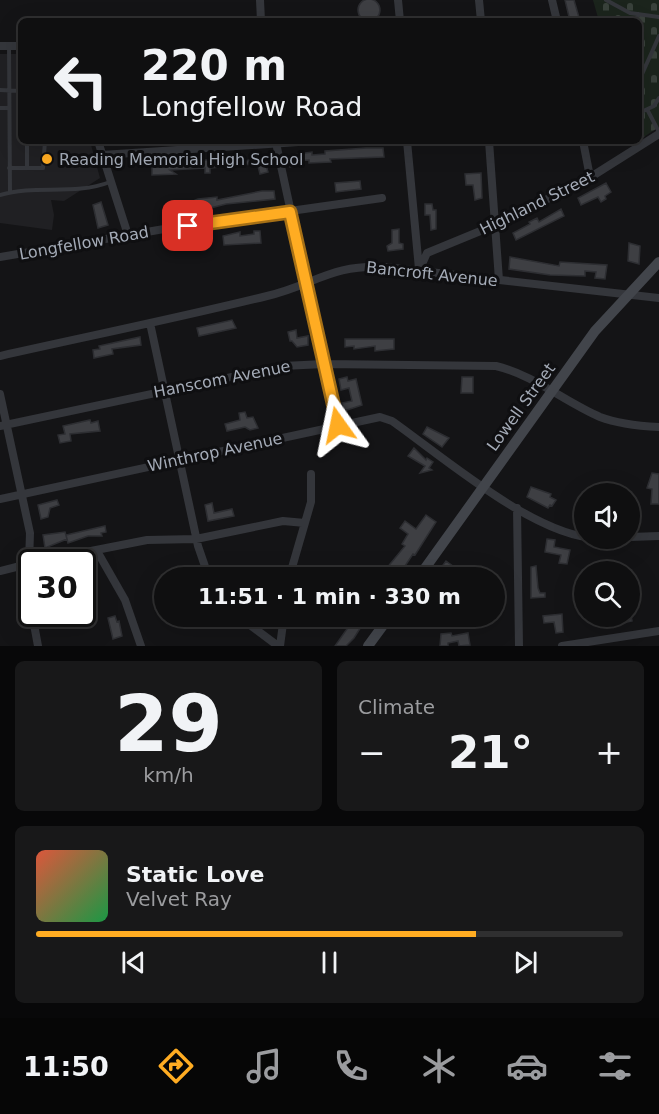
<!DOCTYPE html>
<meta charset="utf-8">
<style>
body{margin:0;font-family:"DejaVu Sans",sans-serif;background:#181819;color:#f1f3f6;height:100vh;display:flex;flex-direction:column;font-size:22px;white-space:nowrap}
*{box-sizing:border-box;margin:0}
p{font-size:20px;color:#9b9c9f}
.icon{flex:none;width:33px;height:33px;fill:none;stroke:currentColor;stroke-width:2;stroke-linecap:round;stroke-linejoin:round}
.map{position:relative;height:646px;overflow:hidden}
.sheet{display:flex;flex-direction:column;gap:15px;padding:15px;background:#080809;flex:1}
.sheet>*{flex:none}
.hud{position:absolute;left:18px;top:18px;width:624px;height:126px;border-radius:9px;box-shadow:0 6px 24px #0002,0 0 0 2px #2f2f30;background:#0f0f10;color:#f1f3f6;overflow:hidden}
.tools{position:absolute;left:574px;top:483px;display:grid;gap:12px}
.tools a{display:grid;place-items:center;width:66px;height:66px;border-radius:50%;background:#0f0f10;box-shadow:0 6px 24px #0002,0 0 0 2px #2f2f30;font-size:30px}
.speed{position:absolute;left:18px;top:549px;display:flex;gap:12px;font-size:30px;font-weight:700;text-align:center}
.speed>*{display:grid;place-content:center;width:78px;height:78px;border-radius:50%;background:#0f0f10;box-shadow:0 6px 24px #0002,0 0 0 2px #2f2f30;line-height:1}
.speed .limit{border:3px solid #111;border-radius:9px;background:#fff;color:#111}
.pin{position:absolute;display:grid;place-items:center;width:51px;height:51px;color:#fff;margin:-26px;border-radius:12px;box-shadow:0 3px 9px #0006}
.me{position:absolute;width:66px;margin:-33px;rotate:348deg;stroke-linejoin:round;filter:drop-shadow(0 0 4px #0008)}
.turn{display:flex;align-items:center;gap:21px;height:126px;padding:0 24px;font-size:27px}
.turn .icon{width:78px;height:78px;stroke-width:2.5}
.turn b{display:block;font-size:42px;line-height:51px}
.big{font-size:45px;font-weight:600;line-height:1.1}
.sheet .widget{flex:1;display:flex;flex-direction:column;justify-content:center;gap:9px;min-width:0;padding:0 21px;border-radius:9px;background:#181819}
.sheet .dial{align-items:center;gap:0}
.dial b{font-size:78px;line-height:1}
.song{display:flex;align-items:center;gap:18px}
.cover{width:72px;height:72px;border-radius:9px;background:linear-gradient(135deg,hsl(10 70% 55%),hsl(140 70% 35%))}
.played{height:6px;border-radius:3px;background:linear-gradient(90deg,#ffac22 75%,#2f2f30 75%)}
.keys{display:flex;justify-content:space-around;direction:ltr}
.heat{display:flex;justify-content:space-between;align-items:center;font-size:33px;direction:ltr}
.sheet .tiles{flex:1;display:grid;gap:15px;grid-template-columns:1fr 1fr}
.widget:last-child{grid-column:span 2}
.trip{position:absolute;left:154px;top:567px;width:351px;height:60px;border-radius:30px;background:#0f0f10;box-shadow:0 6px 24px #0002,0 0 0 2px #2f2f30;font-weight:600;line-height:60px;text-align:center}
.menu{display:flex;height:96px;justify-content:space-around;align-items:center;background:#060606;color:#9b9c9f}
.menu .icon{width:42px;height:42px}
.menu .current{color:#ffac22}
.menu b{font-size:27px;color:#f1f3f6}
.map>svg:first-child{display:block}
.built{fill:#202023}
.cemetery{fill:url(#cemetery-stones)}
.building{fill:#3e3f43;stroke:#2d2e32;stroke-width:1.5}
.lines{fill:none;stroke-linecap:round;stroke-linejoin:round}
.service{stroke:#34363b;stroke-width:4}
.minor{stroke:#34363b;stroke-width:8}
.secondary{stroke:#42454b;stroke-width:10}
.route-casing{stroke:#a67016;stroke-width:15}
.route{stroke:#ffac22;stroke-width:10}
.poi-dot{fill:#ffac22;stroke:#0f0f11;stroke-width:2}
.labels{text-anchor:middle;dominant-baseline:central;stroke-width:6;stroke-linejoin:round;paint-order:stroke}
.poi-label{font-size:16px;fill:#a4abb7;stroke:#0f0f11;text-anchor:start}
.street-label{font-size:16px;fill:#a4abb7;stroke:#0f0f11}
</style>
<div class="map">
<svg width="659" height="646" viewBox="0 0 659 646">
<defs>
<pattern id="cemetery-stones" width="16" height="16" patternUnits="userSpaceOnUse" patternTransform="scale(1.5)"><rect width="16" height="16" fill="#1b241c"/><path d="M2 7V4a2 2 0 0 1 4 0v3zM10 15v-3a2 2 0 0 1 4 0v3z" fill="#39413b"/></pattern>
</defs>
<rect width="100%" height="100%" fill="#141416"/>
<path class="built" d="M0 54H21V141H90L100 178 64 201 51 200 54 215 52 230 0 223Z"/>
<path class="cemetery" d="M593 0H659V127L639 140V21H599Z"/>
<path class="building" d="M358 10a11 11 0 1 1 22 0a11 11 0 1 1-22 0Z
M565 0H574L580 21H570Z
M366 148H383L384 157 330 159 331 162 309 163V160L297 161 298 166 290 167 291 155 312 152V155L325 154V151Z
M243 158V161L264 158 268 172 260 174 258 166 253 164 210 168V173H205V168L170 170 176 174 152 175V163Z
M481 173 482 198 475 200 473 185H466L465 174Z
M360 181 361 189 336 192 335 183Z
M606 183 611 192 605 196 606 199 601 202 598 197 581 205 578 198Z
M262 191H274L275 199 226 204 199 211V208L194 209 193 201 198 199 217 197V200Z
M101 202 108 225 98 228 93 205Z
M425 204H432L433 210H436V229L431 230 430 215H425Z
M561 209 564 216 516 240 513 233 530 224 529 222 537 218 539 222Z
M399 229V243L403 244V249L388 251 387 246 392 243V230Z
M254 231H260L261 243 224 245 223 236 240 232V236L254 234Z
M629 243 640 246 639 264 628 261Z
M510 257 559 266 560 262 607 265 605 279 595 278 596 272 585 271V276L550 275 509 269Z
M232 320 236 328 199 336 197 328Z
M296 330 297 338 308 336V345L297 347 292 341H290L288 332Z
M140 337 141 345 112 349 113 354 94 358 93 350 100 349 99 346Z
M345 339H394V349L375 351V346L354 349V346L345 347Z
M347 377 348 381 356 379 362 405 344 411 342 403 352 401 349 388 341 390 339 379Z
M462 377H473V393H461Z
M245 412 247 418 253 417 258 428 250 430 245 427 227 431 225 424 240 420 239 413Z
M90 420 91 423 98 421 100 431 70 434 71 441 60 443 58 435 65 434 63 426Z
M427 427 449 438 442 447 423 434Z
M414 448 426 460 427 458 433 462 429 468 432 470 420 473 425 466 408 456Z
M652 473 659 474V504H651L652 489 647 488Z
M531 487 551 494 550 497 556 500 552 506 550 505 548 508 527 497Z
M57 500 59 505 50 508 48 517 41 519 38 505Z
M212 503 214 513 232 509 234 516 208 521 205 505Z
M426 515 436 522 415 555 413 554 397 578H383L388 570 386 569 405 546 402 544 408 534 400 528 405 521 416 529Z
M105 526 106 532 101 533 102 536H88L68 543 66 535Z
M65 532 67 539 45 548 43 535Z
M547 539 555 540 554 547 570 550 567 564 559 563 561 555 545 552Z
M446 561 461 572 457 578H434L430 574 434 569 438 572Z
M536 566 538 588 540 593H545V597L531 598V567Z
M562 614 563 632 556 633 554 622 544 623 543 616Z
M115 616 117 622 119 621 122 636 113 639 108 618Z
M356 616 366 619 354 638 346 646H335Z
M599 616H631L632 621 601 627Z
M451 633 452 636 468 633 470 645 459 646 458 641 448 643V646H440L441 634Z"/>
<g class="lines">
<path class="service" d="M606 0 630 13 659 17
M636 21 638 14
M9 46 10 192
M639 81 659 36
M0 90 21 91
M0 108H9
M648 111 659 132
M639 113 654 106 659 98
M27 141V168
M9 168H43L45 141
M0 195C36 184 74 196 110 182"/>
<path class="minor" d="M260 0 261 21
M398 0 400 21
M479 0 481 21
M552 0 557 21
M0 46H21
M98 141 128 235
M407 141 419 269
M489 141 499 280
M583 141 590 177
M276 143 337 425
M102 155 313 141
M0 257 170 228 382 198
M419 271 427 253 495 225 586 180 659 134
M150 323 198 546 209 578
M0 356C89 336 178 318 267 296 314 285 331 264 385 267L659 298
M0 394 30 533 28 592 38 646
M0 426 283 366 324 364 496 366C534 375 565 402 600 417 618 424 639 426 659 427
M0 499 380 417 392 421C442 456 540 541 601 538
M517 508 519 646
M630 537 659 536
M97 551 125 600 141 646
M35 562 147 540 196 539 283 521 305 523
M0 571 32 563
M289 578 311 502V474
M238 616 278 646
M280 646 284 616
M562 646 659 631"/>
<path class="secondary" d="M418 578 595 331 659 262
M368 646 390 616"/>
</g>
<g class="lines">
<defs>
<path id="route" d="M188 226 290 212 338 425"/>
</defs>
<use href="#route" class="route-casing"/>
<use href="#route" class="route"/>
</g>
<circle class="poi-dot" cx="47" cy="159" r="6"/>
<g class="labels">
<g class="poi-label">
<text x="59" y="159">Reading Memorial High School</text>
</g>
<g class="street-label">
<text transform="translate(537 203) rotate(-26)">Highland Street</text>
<text transform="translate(84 243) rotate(-10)">Longfellow Road</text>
<text transform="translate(432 274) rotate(6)">Bancroft Avenue</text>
<text transform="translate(222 379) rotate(-11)">Hanscom Avenue</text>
<text transform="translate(521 407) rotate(-54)">Lowell Street</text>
<text transform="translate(215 452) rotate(-12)">Winthrop Avenue</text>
</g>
</g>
</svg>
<div class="tools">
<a><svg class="icon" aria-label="sound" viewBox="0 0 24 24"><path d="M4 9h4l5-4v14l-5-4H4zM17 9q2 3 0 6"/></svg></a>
<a><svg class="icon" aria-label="search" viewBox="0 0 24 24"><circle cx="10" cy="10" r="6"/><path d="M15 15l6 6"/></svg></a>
</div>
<div class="speed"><div class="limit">30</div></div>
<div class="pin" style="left:188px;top:226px;background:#d93025"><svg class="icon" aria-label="arrive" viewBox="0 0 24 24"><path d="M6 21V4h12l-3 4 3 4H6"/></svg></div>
<svg class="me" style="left:338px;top:425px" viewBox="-20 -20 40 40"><path d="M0-17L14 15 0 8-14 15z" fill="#ffac22" stroke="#fff" stroke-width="4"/></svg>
<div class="trip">11:51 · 1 min · 330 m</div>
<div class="hud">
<div class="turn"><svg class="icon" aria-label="left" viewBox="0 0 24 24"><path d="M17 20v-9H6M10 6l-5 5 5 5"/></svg><div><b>220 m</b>Longfellow Road</div></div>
</div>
</div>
<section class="sheet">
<div class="tiles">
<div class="widget dial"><b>29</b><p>km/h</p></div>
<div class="widget"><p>Climate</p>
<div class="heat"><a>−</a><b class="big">21°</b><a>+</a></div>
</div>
<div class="widget">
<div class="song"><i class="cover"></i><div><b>Static Love</b><p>Velvet Ray</p></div></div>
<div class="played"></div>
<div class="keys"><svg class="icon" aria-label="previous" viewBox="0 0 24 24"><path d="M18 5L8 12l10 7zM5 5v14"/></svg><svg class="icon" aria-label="pause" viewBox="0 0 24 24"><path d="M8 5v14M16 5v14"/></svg><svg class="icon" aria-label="next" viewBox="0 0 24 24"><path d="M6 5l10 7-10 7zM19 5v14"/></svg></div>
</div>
</div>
</section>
<nav class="menu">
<b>11:50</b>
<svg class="icon current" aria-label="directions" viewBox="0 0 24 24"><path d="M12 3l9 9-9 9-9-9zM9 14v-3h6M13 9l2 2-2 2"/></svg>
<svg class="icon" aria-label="music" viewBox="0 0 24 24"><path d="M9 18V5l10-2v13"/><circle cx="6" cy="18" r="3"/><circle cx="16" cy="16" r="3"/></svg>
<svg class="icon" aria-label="phone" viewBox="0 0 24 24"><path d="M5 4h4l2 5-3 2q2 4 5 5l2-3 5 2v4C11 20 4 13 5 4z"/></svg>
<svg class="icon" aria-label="climate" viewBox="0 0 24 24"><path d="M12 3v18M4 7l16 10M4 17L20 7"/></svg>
<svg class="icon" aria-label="car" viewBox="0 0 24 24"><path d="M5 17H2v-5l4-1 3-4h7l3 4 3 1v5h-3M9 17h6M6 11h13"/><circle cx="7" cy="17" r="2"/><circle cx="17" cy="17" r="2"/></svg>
<svg class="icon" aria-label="filters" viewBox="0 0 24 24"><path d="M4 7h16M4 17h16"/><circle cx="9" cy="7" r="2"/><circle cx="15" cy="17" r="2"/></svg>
</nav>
